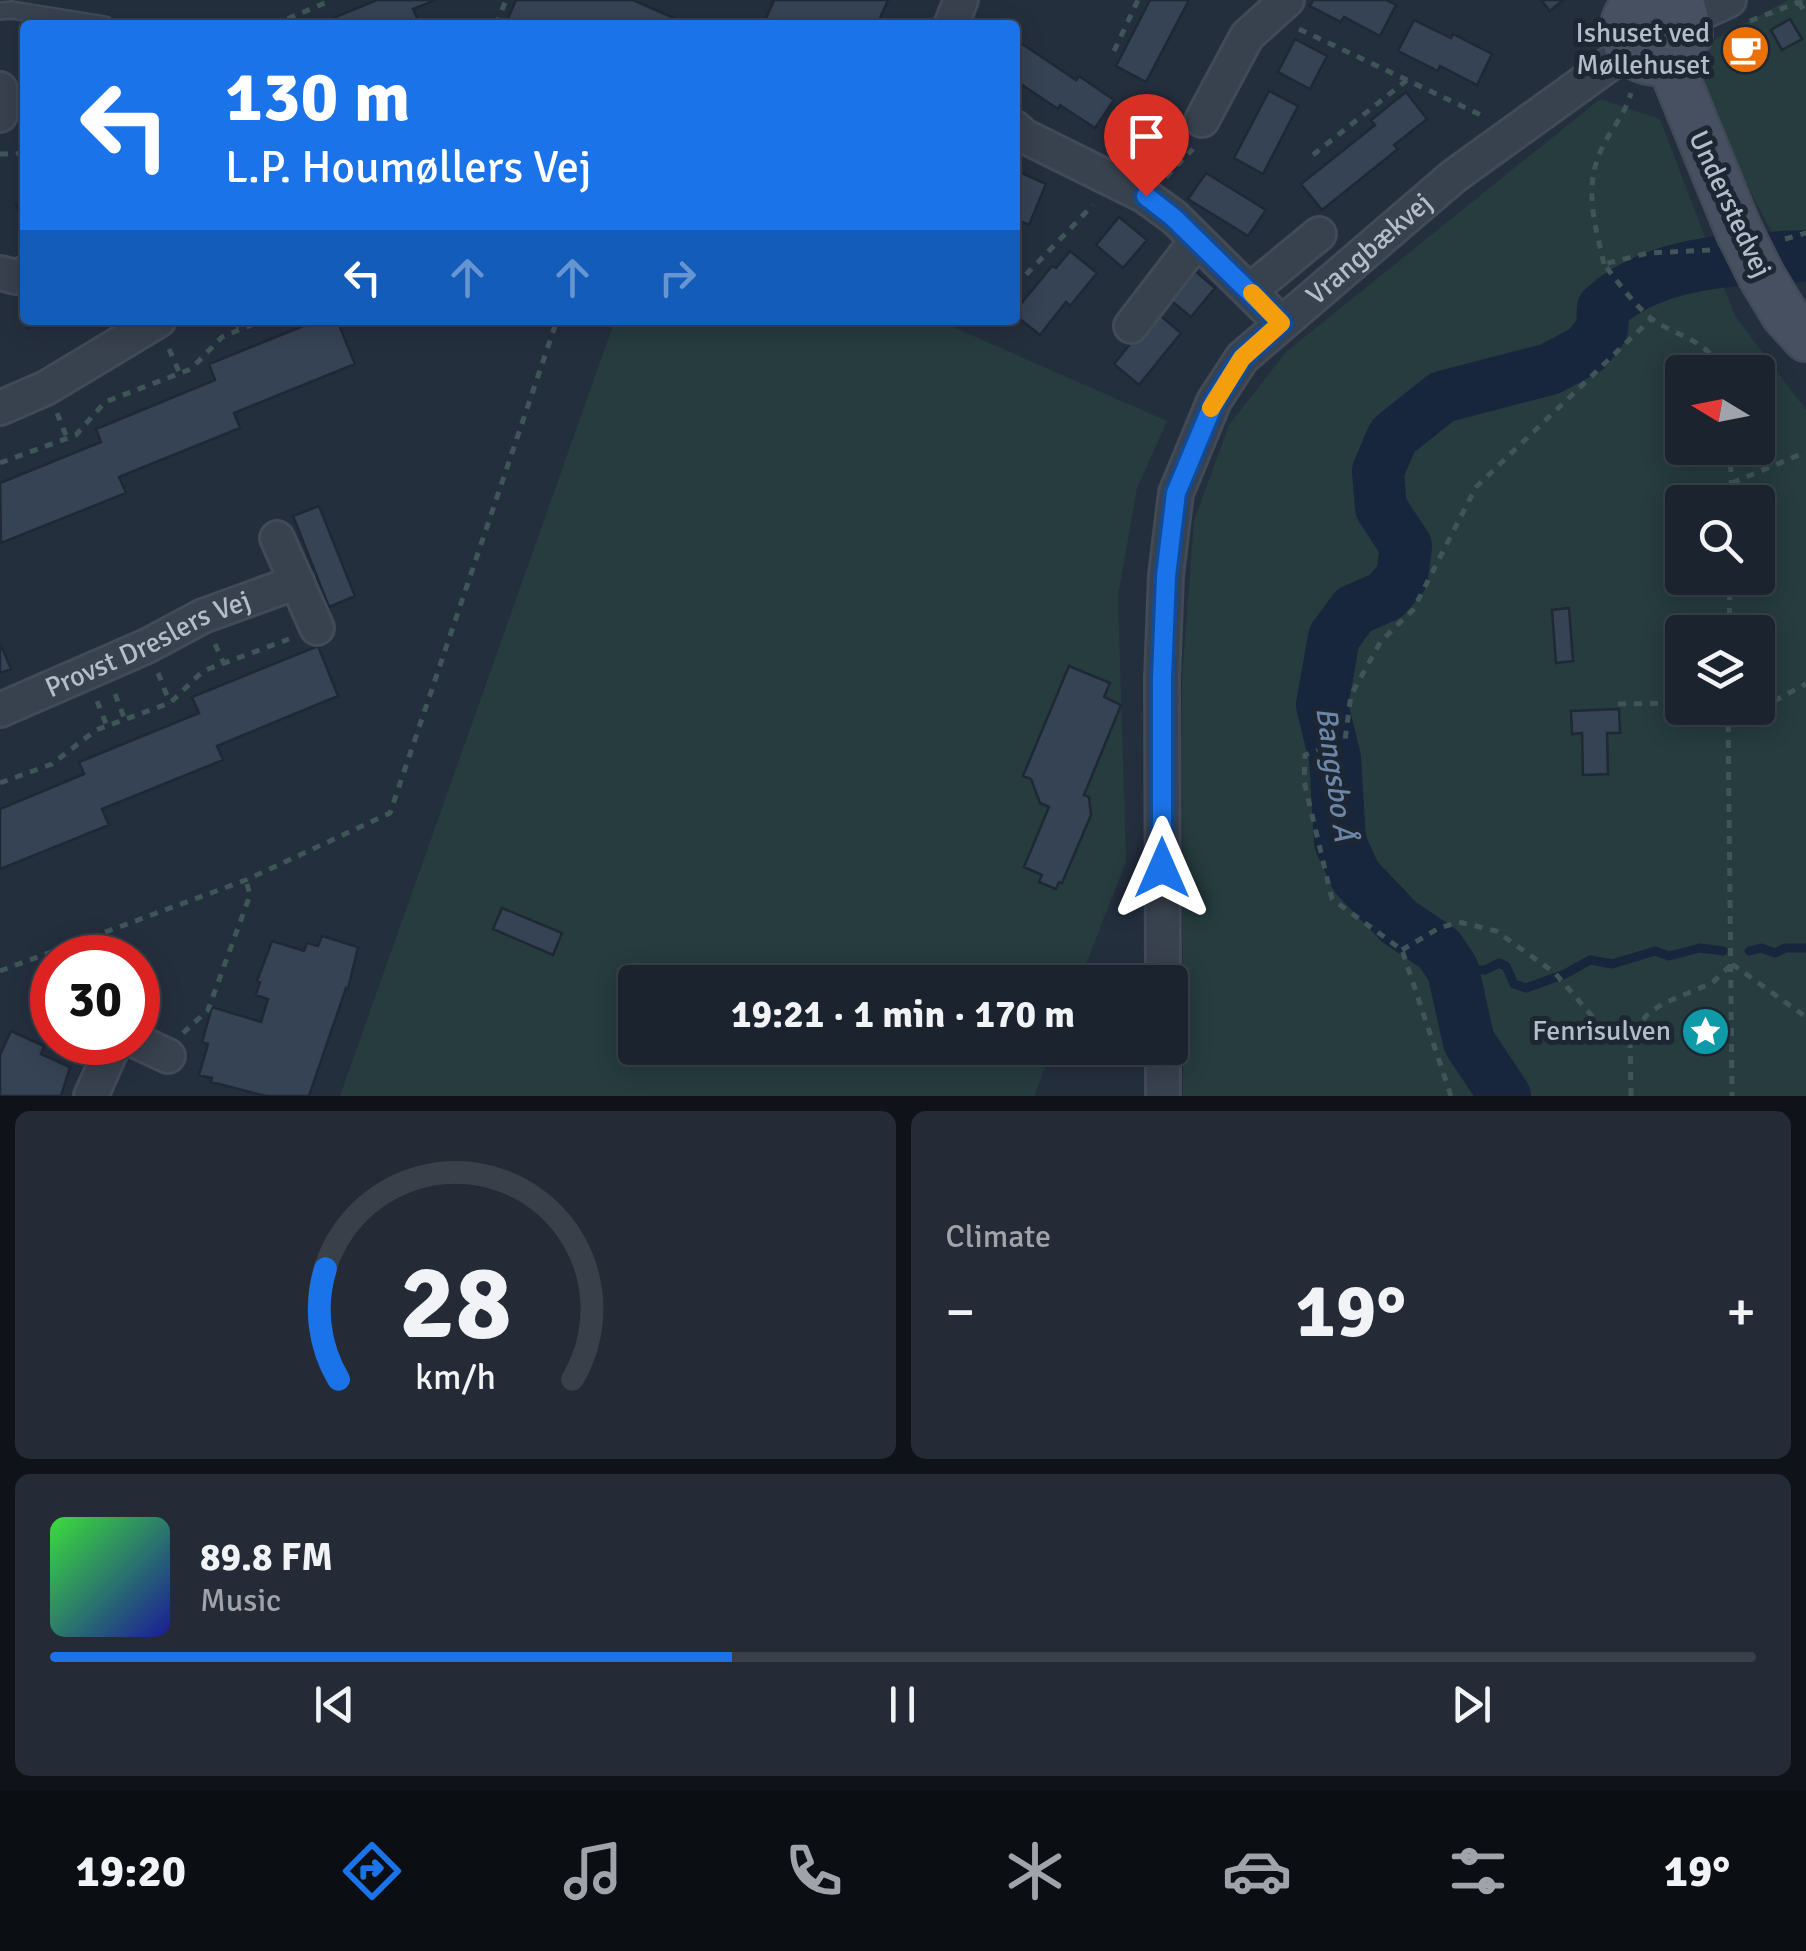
<!DOCTYPE html>
<meta charset="utf-8">
<style>
body{margin:0;font-family:Signika,sans-serif;background:#242b36;color:#f1f3f6;height:100vh;display:flex;flex-direction:column;font-size:38px;white-space:nowrap}
*{box-sizing:border-box;margin:0}
p{font-size:32px;color:#a0a4aa}
.icon{flex:none;width:55px;height:55px;fill:none;stroke:currentColor;stroke-width:2;stroke-linecap:round;stroke-linejoin:round}
.map{position:relative;height:1096px;overflow:hidden}
.side{display:flex;flex-direction:column;gap:15px;padding:15px;background:#0f1319;flex:1}
.side>*{flex:none}
.guide{position:absolute;left:20px;top:20px;width:1000px;height:305px;border-radius:10px;box-shadow:0 5px 25px #0003,0 0 0 2px #39404a;background:#1a73e8;color:#fff;overflow:hidden}
.needle{width:65px;rotate:280deg}
.buttons{position:absolute;left:1665px;top:355px;display:grid;gap:20px}
.buttons a{display:grid;place-items:center;width:110px;height:110px;border-radius:10px;background:#1b232e;box-shadow:0 5px 25px #0003,0 0 0 2px #39404a;font-size:50px}
.speed{position:absolute;left:30px;top:935px;display:flex;gap:20px;font-size:50px;font-weight:700;text-align:center}
.speed>*{display:grid;place-content:center;width:130px;height:130px;border-radius:50%;background:#1b232e;box-shadow:0 5px 25px #0003,0 0 0 2px #39404a;line-height:1}
.speed .limit{border:15px solid #d22;background:#fff;color:#111}
.pin{position:absolute;display:grid;place-items:center;width:85px;height:85px;color:#fff;margin:-102px -42px;border-radius:50% 50% 50% 0;rotate:-45deg;box-shadow:0 0 10px #0007}
.pin .icon{rotate:45deg}
.me{position:absolute;width:110px;margin:-55px;rotate:0deg;stroke-linejoin:round;filter:drop-shadow(0 0 8px #0008)}
.turn{display:flex;align-items:center;gap:35px;height:210px;padding:0 40px;font-size:45px}
.turn .icon{width:130px;height:130px;stroke-width:2.5}
.turn b{display:block;font-size:70px;line-height:85px}
.lanes{display:flex;align-items:center;height:95px;padding:0 40px;background:#0003;justify-content:center;gap:50px;direction:ltr}
.lanes .off{opacity:.35}
.big{font-size:75px;font-weight:800;line-height:1.1}
.side .tile{flex:1;display:flex;flex-direction:column;justify-content:center;gap:15px;min-width:0;padding:0 35px;border-radius:15px;background:#242b36}
.side .dial{align-items:center;gap:0}
.dial svg{height:260px;overflow:visible;fill:none;stroke:#39404a;stroke-width:7;stroke-linecap:round;text-anchor:middle}
.dial text{fill:#f1f3f6;stroke:none}
.song{display:flex;align-items:center;gap:30px}
.cover{width:120px;height:120px;border-radius:15px;background:linear-gradient(135deg,hsl(120 70% 55%),hsl(240 70% 35%))}
.played{height:10px;border-radius:5px;background:linear-gradient(90deg,#1a73e8 40%,#39404a 40%)}
.keys{display:flex;justify-content:space-around;direction:ltr}
.heat{display:flex;justify-content:space-between;align-items:center;font-size:55px;direction:ltr}
.side .tiles{flex:1;display:grid;gap:15px;grid-template-columns:1fr 1fr}
.tile:last-child{grid-column:span 2}
.trip{position:absolute;left:618px;top:965px;width:570px;height:100px;border-radius:10px;background:#1b232e;box-shadow:0 5px 25px #0003,0 0 0 2px #39404a;font-weight:800;line-height:100px;text-align:center}
.dock{display:flex;height:160px;justify-content:space-around;align-items:center;background:#0b0e12;color:#a0a4aa}
.dock .icon{width:70px;height:70px}
.dock .selected{color:#1a73e8}
.dock b{font-size:45px;color:#f1f3f6}
.map>svg:first-child{display:block}
.green{fill:#263c3f;fill-rule:evenodd}
.lines{fill:none;stroke-linecap:round;stroke-linejoin:round}
.stream{stroke:#17263c;stroke-width:9}
.river{stroke:#17263c;stroke-width:52}
.building{fill:#364354;stroke:#1f2835;stroke-width:2.5}
.lane-casing{stroke:#414a57;stroke-width:20}
.street-casing{stroke:#414a57;stroke-width:38}
.secondary-casing{stroke:#414a57;stroke-width:50}
.path{stroke:#3f5557;stroke-width:5;stroke-dasharray:8 8;stroke-linecap:butt}
.lane{stroke:#38414e;stroke-width:15}
.street{stroke:#38414e;stroke-width:32}
.secondary{stroke:#465061;stroke-width:45}
.secondary-bridge-casing{stroke:#414a57;stroke-width:50;stroke-linecap:butt}
.secondary-bridge{stroke:#465061;stroke-width:45}
.route-casing{stroke:#114b97;stroke-width:25}
.route{stroke:#1a73e8;stroke-width:18}
.slow{stroke:#f59e0b;stroke-width:18}
.labels{text-anchor:middle;dominant-baseline:central;stroke-width:10;stroke-linejoin:round;paint-order:stroke}
.poi-label{font-size:28px;fill:#b4bcc9;stroke:#1d2633;text-anchor:end}
.street-label{font-size:28px;fill:#b4bcc9;stroke:#1d2633}
.water-label{font-size:30px;font-style:italic;fill:#6d86a8;stroke:#1d2633}
</style>
<div class="map">
<svg width="1806" height="1096" viewBox="0 0 1806 1096">
<rect width="100%" height="100%" fill="#242f3e"/>
<path class="green" d="M1788 0H1806V255L1791 270 1699 92 1712 41Z
M1600 99 1660 119 1735 316 1806 410V1096H1183L1182 678 1194 521 1229 425 1286 352ZM1682 372H1758V448H1682ZM1682 502H1758V578H1682ZM1682 632H1758V708H1682Z
M615 320H937L1167 421 1137 488 1118 596 1126 862 1079 982H635V1048H1053L1034 1096H340Z"/>
<g class="lines">
<path class="stream" d="M1749 951 1761 948 1775 953 1785 948H1806
M1453 970H1485L1499 963 1506 966 1514 984 1526 988 1565 974 1590 960 1612 964 1655 951 1669 956 1700 948 1723 951"/>
<path class="river" d="M1505 1096 1469 1042 1453 970 1439 949 1399 922 1356 877 1340 842 1335 758 1322 705 1334 637 1354 610 1386 596 1402 577 1406 546 1381 508 1378 471 1393 436 1442 397 1550 369 1587 349 1602 329 1603 308C1655 260 1739 259 1806 256"/>
</g>
<path class="building" d="M377 0H436L413 9 420 25H316Z
M516 0H633L690 25H505Z
M774 0H888L877 25H763Z
M1150 0H1189L1146 82 1116 66Z
M1313 0H1386L1396 5 1380 36 1344 17 1341 22 1310 6Z
M1541 0H1563L1550 11Z
M1790 19 1802 39 1782 50 1771 30Z
M1414 20 1451 38 1453 34 1492 54 1477 85 1440 66 1438 71 1398 51Z
M1752 29 1763 49 1744 60 1732 40Z
M1015 39 1076 80 1079 76 1114 100 1095 128 1060 105 1058 109 1015 80Z
M1295 39 1327 56 1310 89 1278 72Z
M1269 91 1298 106 1263 174 1234 158Z
M1406 92 1427 119 1394 145 1398 149 1322 210 1301 184 1375 125 1371 120Z
M1130 115 1160 136 1139 167 1109 146Z
M1015 170 1046 184 1029 225 1015 219Z
M1206 173 1266 210 1248 236 1188 199Z
M25 200V227L16 204Z
M1119 217 1147 240 1123 268 1096 245Z
M1070 251 1097 273 1070 306 1066 302 1040 335 1015 315V311L1052 266 1056 268Z
M1187 264 1215 288 1191 317 1163 294Z
M25 302V320H48L28 328 19 305Z
M1156 312 1181 333 1139 385 1114 364Z
M318 320H337L355 364 234 413 240 428 119 477 126 493 1 543 0 483 101 442 96 429 215 380 209 364Z
M319 506 355 596 329 607 293 516Z
M1569 608 1573 661 1556 663 1552 610Z
M0 643 11 669 0 673Z
M318 646 338 696 217 746 223 760 102 809 109 825 0 869V809L84 774 79 762 199 713 192 697Z
M1069 666 1110 683 1104 697 1121 705 1084 795 1089 797 1091 815 1062 883 1059 882 1056 889 1039 882 1042 875 1024 867 1049 807 1040 803 1031 779 1023 776Z
M1619 709 1620 733H1607L1608 774 1583 775 1582 733 1572 734 1571 711Z
M502 908 562 933 553 955 493 929Z
M322 936 358 947 348 989 346 988 309 1096H266L211 1082 212 1078 199 1075 208 1044 202 1042 212 1007 261 1022 268 999 256 995 260 982 257 981 272 941 304 951 307 943 318 946Z
M11 1031 44 1046 41 1054 70 1067 61 1096H0V1055Z
M64 1042H98L92 1056Z"/>
<g class="lines">
<defs>
<path id="lane" d="M0 11 12 10 105 25"/>
<g id="street">
<path d="M1688 19 1729 0"/>
<path d="M951 25 961 0"/>
<path d="M0 89V115"/>
<path d="M1202 120 1247 36 1287 0"/>
<path d="M1015 128 1024 136 1145 196 1174 217 1281 323"/>
<path d="M0 273 16 277 25 273"/>
<path d="M1250 291 1319 234"/>
<path d="M1131 326 1197 240"/>
<path d="M0 408 46 388 159 320"/>
<path d="M277 538 317 628"/>
<path id="s1" d="M0 710 147 646 203 616 297 582"/>
<path id="s2" d="M1163 982 1162 678 1166 575 1176 493 1214 401 1242 358 1454 176 1630 49"/>
<path d="M138 1042 168 1056"/>
<path d="M1163 1048V1096"/>
<path d="M91 1096 115 1042"/>
</g>
<path id="secondary" d="M1641 0C1602 28 1635 79 1676 56L1689 35 1683 10 1671 0
M1669 60 1739 231
M1762 277 1785 315 1806 338"/>
</defs>
<use href="#lane" class="lane-casing"/>
<use href="#street" class="street-casing"/>
<use href="#secondary" class="secondary-casing"/>
<path class="path" d="M1799 2 1806 14
M1750 21 1804 0
M273 25 332 0
M496 25 506 0
M1299 29 1483 116
M1114 51 1138 0
M0 154H16L25 151
M1313 155 1407 80
M1166 177 1193 149
M1785 239 1806 233
M1710 250 1648 253 1604 264C1616 280 1636 307 1652 319 1676 337 1710 339 1720 372
M1604 264C1595 225 1583 187 1602 148 1612 127 1624 117 1631 93
M1015 286 1093 205
M236 320 240 330
M169 349 180 374
M57 413 67 438
M1730 448 1732 502
M0 463 76 435 105 402 191 369 222 337 263 320
M1732 483 1806 452
M1729 632 1730 578
M215 644 224 664
M158 673 170 703
M115 694 125 720
M97 701 107 726
M1758 702H1772L1806 684
M1618 704 1682 703
M1728 708 1732 1096
M0 783 52 764 96 730 170 703 203 671 289 639
M1402 950 1439 928 1459 922 1496 931 1555 973 1603 1029 1630 1040
M1732 964 1806 1017
M0 971 246 880 390 813 557 320
M183 1033 208 1010 250 895 246 880
M1451 1096 1402 950 1332 899 1304 781 1305 755 1345 740 1351 695 1381 641 1413 610 1476 487 1651 319
M1631 1096 1630 1040 1646 1016 1662 1004 1712 983 1732 964"/>
<use href="#lane" class="lane"/>
<use href="#street" class="street"/>
<use href="#secondary" class="secondary"/>
<defs>
<path id="secondary-bridge" d="M1739 231 1762 277"/>
</defs>
<use href="#secondary-bridge" class="secondary-bridge-casing"/>
<use href="#secondary-bridge" class="secondary-bridge"/>
</g>
<g class="lines">
<defs>
<path id="route" d="M1146 196 1174 218 1281 323 1242 358 1214 402 1176 493 1166 576 1162 678V868"/>
</defs>
<use href="#route" class="route-casing"/>
<use href="#route" class="route"/>
<path class="slow" d="M1211 408 1242 358 1281 323 1252 293"/>
</g>
<defs>
<symbol id="cafe-disc" viewBox="-11 -11 22 22"><circle r="9.5" fill="#e8710a" stroke="#1d2633"/><path d="M-5.5-4.5H6V0H3Q3 3.5 0 3.5H-2.5Q-5.5 3.5-5.5 0ZM3-3.2v2h1.7v-2ZM-6 4.5H4V6H-6Z" fill="#fff"/></symbol>
<symbol id="sight-disc" viewBox="-11 -11 22 22"><circle r="9.5" fill="#0f9aa8" stroke="#1d2633"/><path d="M0-6L1.8-2.2L6-1.7L2.9 1.2L3.7 5.4L0 3.3L-3.7 5.4L-2.9 1.2L-6-1.7L-1.8-2.2Z" fill="#fff"/></symbol>
</defs>
<g fill-rule="evenodd">
<use href="#cafe-disc" x="1718" y="22" width="55" height="55"/>
<use href="#sight-disc" x="1678" y="1004" width="55" height="55"/>
</g>
<g class="labels">
<g class="poi-label">
<text x="1710" y="33">Ishuset ved<tspan x="1710" dy="32">Møllehuset</tspan></text>
<text x="1671" y="1031">Fenrisulven</text>
</g>
<g class="street-label">
<text transform="translate(1730 204) rotate(65)">Understedvej</text>
<text stroke="none"><textPath href="#s2" startOffset="808">Vrangbækvej</textPath></text>
<text stroke="none"><textPath href="#s1" startOffset="162">Provst Dreslers Vej</textPath></text>
</g>
<g class="water-label">
<text transform="translate(1335 774) rotate(82)">Bangsbo Å</text>
</g>
</g>
</svg>
<div class="buttons">
<a><svg class="needle" viewBox="-14 -14 28 28"><path d="M0-13l5 13h-10z" fill="#e53935"/><path d="M0 13l5-13h-10z" fill="#a0a4aa"/></svg></a>
<a><svg class="icon" aria-label="search" viewBox="0 0 24 24"><circle cx="10" cy="10" r="6"/><path d="M15 15l6 6"/></svg></a>
<a><svg class="icon" aria-label="layers" viewBox="0 0 24 24"><path d="M12 4l9 5-9 5-9-5zM3 14l9 5 9-5"/></svg></a>
</div>
<div class="speed"><div class="limit">30</div></div>
<div class="pin" style="left:1146px;top:196px;background:#d93025"><svg class="icon" aria-label="arrive" viewBox="0 0 24 24"><path d="M6 21V4h12l-3 4 3 4H6"/></svg></div>
<svg class="me" style="left:1162px;top:868px" viewBox="-20 -20 40 40"><path d="M0-17L14 15 0 8-14 15z" fill="#1a73e8" stroke="#fff" stroke-width="4"/></svg>
<div class="trip">19:21 · 1 min · 170 m</div>
<div class="guide">
<div class="turn"><svg class="icon" aria-label="left" viewBox="0 0 24 24"><path d="M17 20v-9H6M10 6l-5 5 5 5"/></svg><div><b>130 m</b>L.P. Houmøllers Vej</div></div>
<div class="lanes"><svg class="icon" aria-label="left" viewBox="0 0 24 24"><path d="M17 20v-9H6M10 6l-5 5 5 5"/></svg><svg class="icon off" aria-label="ahead" viewBox="0 0 24 24"><path d="M12 20V5M6 11l6-6 6 6"/></svg><svg class="icon off" aria-label="ahead" viewBox="0 0 24 24"><path d="M12 20V5M6 11l6-6 6 6"/></svg><svg class="icon off" aria-label="right" viewBox="0 0 24 24"><path d="M7 20v-9h11M14 6l5 5-5 5"/></svg></div>
</div>
</div>
<section class="side">
<div class="tiles">
<div class="tile dial"><svg viewBox="0 0 100 80">
<path d="M14 69A42 42 0 1 1 86 69"/>
<path d="M14 69A42 42 0 0 1 10 35" stroke="#1a73e8"/>
<text x="50" y="56" font-size="32" font-weight="700">28</text>
<text x="50" y="72" font-size="11">km/h</text>
</svg></div>
<div class="tile"><p>Climate</p>
<div class="heat"><a>−</a><b class="big">19°</b><a>+</a></div>
</div>
<div class="tile">
<div class="song"><i class="cover"></i><div><b>89.8 FM</b><p>Music</p></div></div>
<div class="played"></div>
<div class="keys"><svg class="icon" aria-label="previous" viewBox="0 0 24 24"><path d="M18 5L8 12l10 7zM5 5v14"/></svg><svg class="icon" aria-label="pause" viewBox="0 0 24 24"><path d="M8 5v14M16 5v14"/></svg><svg class="icon" aria-label="next" viewBox="0 0 24 24"><path d="M6 5l10 7-10 7zM19 5v14"/></svg></div>
</div>
</div>
</section>
<nav class="dock">
<b>19:20</b>
<svg class="icon selected" aria-label="directions" viewBox="0 0 24 24"><path d="M12 3l9 9-9 9-9-9zM9 14v-3h6M13 9l2 2-2 2"/></svg>
<svg class="icon" aria-label="music" viewBox="0 0 24 24"><path d="M9 18V5l10-2v13"/><circle cx="6" cy="18" r="3"/><circle cx="16" cy="16" r="3"/></svg>
<svg class="icon" aria-label="phone" viewBox="0 0 24 24"><path d="M5 4h4l2 5-3 2q2 4 5 5l2-3 5 2v4C11 20 4 13 5 4z"/></svg>
<svg class="icon" aria-label="climate" viewBox="0 0 24 24"><path d="M12 3v18M4 7l16 10M4 17L20 7"/></svg>
<svg class="icon" aria-label="car" viewBox="0 0 24 24"><path d="M5 17H2v-5l4-1 3-4h7l3 4 3 1v5h-3M9 17h6M6 11h13"/><circle cx="7" cy="17" r="2"/><circle cx="17" cy="17" r="2"/></svg>
<svg class="icon" aria-label="filters" viewBox="0 0 24 24"><path d="M4 7h16M4 17h16"/><circle cx="9" cy="7" r="2"/><circle cx="15" cy="17" r="2"/></svg>
<b>19°</b>
</nav>
